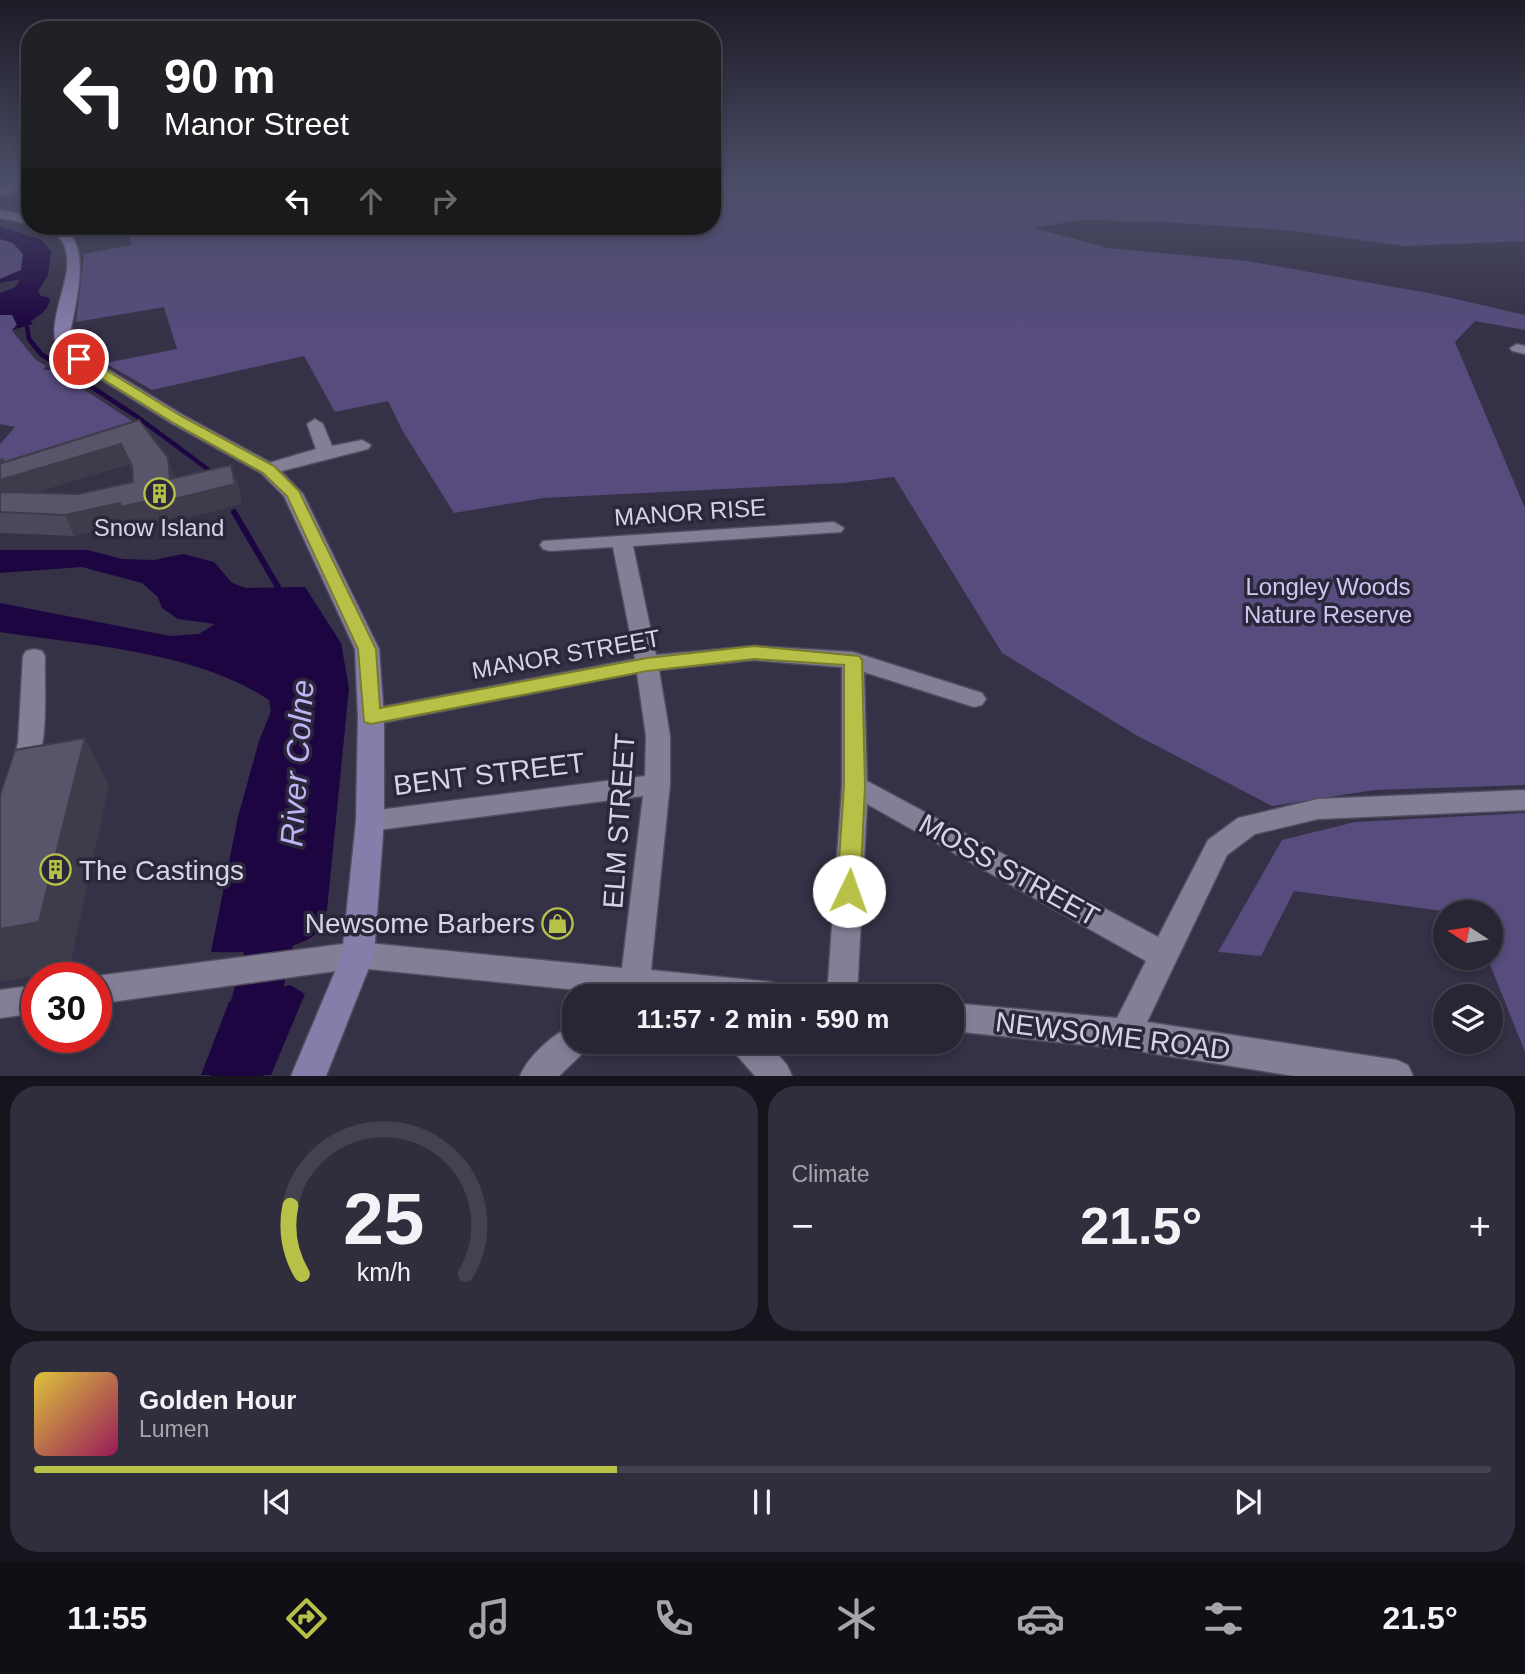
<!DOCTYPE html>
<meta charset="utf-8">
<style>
body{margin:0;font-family:Arial,sans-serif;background:#302d3c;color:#f1f3f6;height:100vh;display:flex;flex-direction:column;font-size:26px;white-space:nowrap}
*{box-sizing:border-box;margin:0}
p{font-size:23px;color:#a5a5ac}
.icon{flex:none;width:38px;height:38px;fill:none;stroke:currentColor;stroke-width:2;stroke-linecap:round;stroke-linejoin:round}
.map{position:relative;height:1076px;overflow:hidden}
.sheet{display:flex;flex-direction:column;gap:10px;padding:10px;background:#16141d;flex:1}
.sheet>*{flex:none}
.guide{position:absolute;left:21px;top:21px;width:700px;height:214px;border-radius:28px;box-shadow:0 4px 10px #0003,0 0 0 2px #44424f;background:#202124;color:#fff;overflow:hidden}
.needle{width:46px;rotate:282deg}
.controls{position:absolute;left:1433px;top:900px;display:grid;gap:14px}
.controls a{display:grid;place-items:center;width:70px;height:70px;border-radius:50%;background:#282534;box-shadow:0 4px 10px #0003,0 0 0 2px #44424f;font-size:35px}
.speed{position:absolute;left:21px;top:962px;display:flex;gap:14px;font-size:35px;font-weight:700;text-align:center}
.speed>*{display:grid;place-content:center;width:91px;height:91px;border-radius:50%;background:#282534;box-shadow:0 4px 10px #0003,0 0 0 2px #44424f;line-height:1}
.speed .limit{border:10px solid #d22;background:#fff;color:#111}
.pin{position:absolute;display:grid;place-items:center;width:60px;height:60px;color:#fff;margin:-30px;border:4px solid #fff;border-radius:50%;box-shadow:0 2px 7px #0007}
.me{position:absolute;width:77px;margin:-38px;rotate:3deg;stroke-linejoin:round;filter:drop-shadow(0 0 5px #0008)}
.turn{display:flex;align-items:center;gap:24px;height:147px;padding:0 28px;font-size:32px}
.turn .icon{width:91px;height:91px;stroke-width:2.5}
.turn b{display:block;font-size:49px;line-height:60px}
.lanes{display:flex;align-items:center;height:66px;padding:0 28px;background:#0003;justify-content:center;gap:35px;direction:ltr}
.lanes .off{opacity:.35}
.big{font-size:52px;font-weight:600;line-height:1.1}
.sheet .tile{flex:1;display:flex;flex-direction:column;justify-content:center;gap:10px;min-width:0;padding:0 24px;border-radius:28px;background:#302d3c}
.sheet .dial{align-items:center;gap:0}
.dial svg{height:182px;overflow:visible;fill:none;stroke:#44424f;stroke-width:7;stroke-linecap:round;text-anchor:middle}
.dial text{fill:#f1f3f6;stroke:none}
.song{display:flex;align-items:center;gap:21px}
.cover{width:84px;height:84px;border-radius:10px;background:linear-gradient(135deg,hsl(50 70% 55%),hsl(330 70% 35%))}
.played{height:7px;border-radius:4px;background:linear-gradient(90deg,#b8c147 40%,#44424f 40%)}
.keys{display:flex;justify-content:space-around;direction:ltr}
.heat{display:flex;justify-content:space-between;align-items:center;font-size:38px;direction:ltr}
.sheet .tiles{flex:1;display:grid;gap:10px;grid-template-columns:1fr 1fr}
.tile:last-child{grid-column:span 2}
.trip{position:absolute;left:562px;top:984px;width:402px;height:70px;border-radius:28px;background:#282534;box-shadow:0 4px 10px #0003,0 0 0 2px #44424f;font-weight:600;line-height:70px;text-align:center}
.tabs{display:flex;height:112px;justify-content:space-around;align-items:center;background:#100f15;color:#a5a5ac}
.tabs .icon{width:49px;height:49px}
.tabs .selected{color:#b8c147}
.tabs b{font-size:32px;color:#f1f3f6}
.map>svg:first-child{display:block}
.green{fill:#574c7d}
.water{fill:#1c0540}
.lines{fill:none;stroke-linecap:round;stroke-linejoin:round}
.stream-far1{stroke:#1c0540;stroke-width:4.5}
.stream{stroke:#1c0540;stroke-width:6}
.river{fill:#1c0540;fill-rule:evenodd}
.street-casing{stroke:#514d5f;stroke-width:3}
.secondary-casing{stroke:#514d5f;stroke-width:3}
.highway-casing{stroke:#514d5f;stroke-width:3}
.street{fill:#837f97;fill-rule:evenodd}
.secondary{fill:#877daa;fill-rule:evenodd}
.highway{fill:#8f78d8;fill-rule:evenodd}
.wall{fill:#4c485b;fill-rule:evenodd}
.shaded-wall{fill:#3e3b4a}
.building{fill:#58546a;stroke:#3e3b4a;stroke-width:2}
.route{fill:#b8c147;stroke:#787d2e;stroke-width:2}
.labels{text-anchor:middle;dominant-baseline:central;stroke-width:7;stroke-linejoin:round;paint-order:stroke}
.street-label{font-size:24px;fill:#d6d4e2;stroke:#2b273b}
.poi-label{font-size:24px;fill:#d6d4e2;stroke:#2b273b}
.park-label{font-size:24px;fill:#cec6f3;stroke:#2b273b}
.near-street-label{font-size:28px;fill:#d6d4e2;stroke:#2b273b}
.near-poi-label{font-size:28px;fill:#d6d4e2;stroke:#2b273b;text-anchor:start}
.near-water-label{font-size:32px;font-style:italic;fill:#c0b3f6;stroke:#2b273b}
</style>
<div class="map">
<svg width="1525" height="1076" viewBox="0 0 1525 1076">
<rect width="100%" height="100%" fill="#353146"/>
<path class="green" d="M712 181H1525V241L1405 246 1285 230 1165 222 1080 220 1034 228 1108 248 1247 261 1434 294 1525 315V330L1475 321 1455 342 1525 508V785L1374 790 1272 806 1136 735 1002 653 894 477 844 483 543 498 454 513 402 430 388 401 335 412 304 356 152 390 105 363 177 349 164 307 76 322 84 254 132 245 128 230 133 226H712Z
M0 239 13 243 23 254 21 270 0 279Z
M0 315H12L17 325 12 331 36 360 46 366 43 370H54L135 423 0 464V444L15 427 0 424Z
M1525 813V1052L1487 957H1491V912H1450L1294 891 1261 956 1218 952 1282 840 1355 822Z"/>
<path class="water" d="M0 226 42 240 51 251 48 275 38 291 41 296 50 298C49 310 40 315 31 321L33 324 12 330 17 325 12 315H0V293L14 288 21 279 0 283V279L21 270 23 254 13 243 0 239Z
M0 550H87L122 559 154 560 183 554 214 562 232 583 246 588 305 587 341 643 349 688 327 910C324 917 322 925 318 931 302 953 236 953 211 952L238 817 259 741 271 711 269 700C196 651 85 645 0 632V603L170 636 199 634 215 624 178 619 162 608 158 597 142 583 82 567 0 573Z
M290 985 305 994 271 1075H201L229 1002Z"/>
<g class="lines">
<path class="stream-far1" d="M27 327 29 339 41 354 136 416 213 473"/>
<path class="stream" d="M234 512 278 587"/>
<path class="river" d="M279 887 295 893 302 907 263 1076H211L256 907 263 893Z"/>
<defs>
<path id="street" d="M50 226H64L55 231Z
M1517 344 1525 346V354L1512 351 1510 348Z
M315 419 323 424 332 446 362 440 371 445 368 449 274 473H262L259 469 262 465 316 449 307 424Z
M834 522 844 528 841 532 633 546 656 655 754 646 853 652 982 693 986 699 982 705 974 707 864 672 867 781 1158 937 1208 840 1238 818 1318 799 1525 790V810L1318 819 1255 834 1227 855 1147 1022 1397 1060 1408 1065 1413 1076H1294L1125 1049 952 1031V1003L1117 1018 1146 961 867 804 857 996H827L842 786V667L754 660 659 670 670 736V784L651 970 771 982 782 986 786 996H606L607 993 358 968 96 1004V978H90L96 976 358 942 622 968 643 796 370 831 361 828 357 821 361 814 370 811 645 776 646 736 637 673 371 725 363 723 359 717 363 711 371 709 635 659 613 547 550 551 543 549 540 545 543 541Z
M34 649 42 651 45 656C44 695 50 745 31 780L22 782 13 780 10 773 18 743 23 656 26 651Z
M37 985V1013L0 1018V990Z
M574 1025V1041H589L585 1051 559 1076H520C528 1056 554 1033 574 1025Z
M729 1041H766L787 1065 792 1076H755L734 1052Z"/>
<path id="secondary" d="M0 210 30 216V224L0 218Z
M47 226C100 226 74 306 69 340L73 348 183 415 275 465 303 494 379 649 384 717V821L374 955 326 1076H291L342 955 356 821 358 717 355 649 284 496 261 473 171 423 60 354C42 324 74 281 66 251 63 238 54 234 47 226Z"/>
<path id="highway" d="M22 181H30V186L0 196V188Z"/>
</defs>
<use href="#street" class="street-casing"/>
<use href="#secondary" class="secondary-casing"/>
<use href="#highway" class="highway-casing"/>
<use href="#street" class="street"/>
<use href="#secondary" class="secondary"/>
<use href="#highway" class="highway"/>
</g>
<path class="wall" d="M139 420 175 478 231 465 238 486 242 504 181 519 180 516 128 528 126 524 74 536 0 533V460L3 459 4 463ZM129 464 132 470 133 482 78 494 33 493Z"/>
<path class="shaded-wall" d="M121 444 129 464 0 503V480L3 459 11 476Z
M168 458 175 478 231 465 238 486 242 504 181 519 180 516 128 528 126 524 74 536 65 515 120 503 170 479Z
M85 738 109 785 69 970 0 982V929Z"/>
<path class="building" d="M139 420 168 458 170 479 231 465 235 484 174 499V495L120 507V503L65 515 0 512V492L78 494 133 482 132 466 121 444 0 480V460L3 459 2 463Z
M85 738 39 922 0 929V795L15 750Z"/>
<linearGradient id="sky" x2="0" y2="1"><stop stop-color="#1d1b26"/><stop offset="0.55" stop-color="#4b4e68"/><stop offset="1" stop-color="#4b4e68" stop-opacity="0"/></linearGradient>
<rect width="1525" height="331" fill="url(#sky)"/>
<path class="route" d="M75 356H83L181 416 274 466 299 491 376 649 380 708 647 658 754 646 859 656 862 660 865 786 860 891 857 898 849 900 840 898 837 891 844 786V665L754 659 647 671 371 724 364 722 358 649 287 496 263 473 172 422 75 362Z"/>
<defs>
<symbol id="building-ring" viewBox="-11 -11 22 22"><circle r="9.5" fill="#2b273b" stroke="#b8c147" stroke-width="1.5"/><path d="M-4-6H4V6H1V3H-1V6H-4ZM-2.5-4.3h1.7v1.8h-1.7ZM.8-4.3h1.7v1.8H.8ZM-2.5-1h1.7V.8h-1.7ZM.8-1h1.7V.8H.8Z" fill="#b8c147"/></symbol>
<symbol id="shop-ring" viewBox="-11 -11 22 22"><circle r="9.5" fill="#2b273b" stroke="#b8c147" stroke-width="1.5"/><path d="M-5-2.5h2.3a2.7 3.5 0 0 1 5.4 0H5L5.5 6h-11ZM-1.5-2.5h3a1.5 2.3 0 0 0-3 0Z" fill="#b8c147"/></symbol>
</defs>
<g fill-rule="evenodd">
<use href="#building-ring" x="142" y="476" width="35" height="35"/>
<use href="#building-ring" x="38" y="852" width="35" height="35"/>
<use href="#shop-ring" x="540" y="906" width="35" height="35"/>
</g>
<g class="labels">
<g class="street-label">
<text transform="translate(690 512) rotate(-4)">MANOR RISE</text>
<text transform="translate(566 654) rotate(-10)">MANOR STREET</text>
</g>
<g class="poi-label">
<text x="159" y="527">Snow Island</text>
</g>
<g class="park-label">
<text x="1328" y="586">Longley Woods<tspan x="1328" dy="28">Nature Reserve</tspan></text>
</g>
<g class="near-street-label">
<text transform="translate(489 774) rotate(-7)">BENT STREET</text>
<text transform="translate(619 821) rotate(-86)">ELM STREET</text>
<text transform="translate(1009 870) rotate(29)">MOSS STREET</text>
<text transform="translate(1113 1036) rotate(7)">NEWSOME ROAD</text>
</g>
<g class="near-poi-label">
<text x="79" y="870">The Castings</text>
<text x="535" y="923" text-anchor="end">Newsome Barbers</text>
</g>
<g class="near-water-label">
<text transform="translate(297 763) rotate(-86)">River Colne</text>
</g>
</g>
</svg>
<div class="controls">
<a><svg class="needle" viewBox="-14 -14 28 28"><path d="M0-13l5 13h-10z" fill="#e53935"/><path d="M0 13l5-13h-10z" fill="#a5a5ac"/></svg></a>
<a><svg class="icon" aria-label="layers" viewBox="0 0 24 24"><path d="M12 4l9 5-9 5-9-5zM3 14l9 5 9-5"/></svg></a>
</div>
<div class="speed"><div class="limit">30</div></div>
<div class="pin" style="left:79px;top:359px;background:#d93025"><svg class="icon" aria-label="arrive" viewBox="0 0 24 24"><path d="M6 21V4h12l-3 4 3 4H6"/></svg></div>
<svg class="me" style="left:849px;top:891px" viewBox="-20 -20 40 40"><circle r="19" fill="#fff"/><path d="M0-13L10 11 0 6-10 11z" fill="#b8c147"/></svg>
<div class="trip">11:57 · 2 min · 590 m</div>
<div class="guide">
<div class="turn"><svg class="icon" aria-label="left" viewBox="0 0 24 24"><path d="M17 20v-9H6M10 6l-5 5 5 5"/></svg><div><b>90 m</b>Manor Street</div></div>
<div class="lanes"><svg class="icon" aria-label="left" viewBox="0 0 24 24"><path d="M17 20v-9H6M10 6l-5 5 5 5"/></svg><svg class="icon off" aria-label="ahead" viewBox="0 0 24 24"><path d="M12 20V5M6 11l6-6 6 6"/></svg><svg class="icon off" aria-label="right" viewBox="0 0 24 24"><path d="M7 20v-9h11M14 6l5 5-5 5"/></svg></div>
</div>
</div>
<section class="sheet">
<div class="tiles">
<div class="tile dial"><svg viewBox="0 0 100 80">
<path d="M14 69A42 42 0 1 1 86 69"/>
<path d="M14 69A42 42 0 0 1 9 39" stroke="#b8c147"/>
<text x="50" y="56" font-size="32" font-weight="700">25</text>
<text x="50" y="72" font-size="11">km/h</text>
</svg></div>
<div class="tile"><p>Climate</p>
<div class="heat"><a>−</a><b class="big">21.5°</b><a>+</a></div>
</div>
<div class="tile">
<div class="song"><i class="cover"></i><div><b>Golden Hour</b><p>Lumen</p></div></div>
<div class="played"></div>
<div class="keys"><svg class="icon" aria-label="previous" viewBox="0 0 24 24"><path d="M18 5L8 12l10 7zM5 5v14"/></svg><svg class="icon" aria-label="pause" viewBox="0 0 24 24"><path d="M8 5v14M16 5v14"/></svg><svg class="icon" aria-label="next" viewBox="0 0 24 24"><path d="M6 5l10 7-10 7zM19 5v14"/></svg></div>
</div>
</div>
</section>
<nav class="tabs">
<b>11:55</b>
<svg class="icon selected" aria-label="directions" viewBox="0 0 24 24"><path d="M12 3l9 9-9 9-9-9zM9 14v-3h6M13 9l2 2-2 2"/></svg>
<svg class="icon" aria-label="music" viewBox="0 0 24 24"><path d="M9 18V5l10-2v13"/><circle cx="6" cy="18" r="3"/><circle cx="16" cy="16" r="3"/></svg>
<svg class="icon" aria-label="phone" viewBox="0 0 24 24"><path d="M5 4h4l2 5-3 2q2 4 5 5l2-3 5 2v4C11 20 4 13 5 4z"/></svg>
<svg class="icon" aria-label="climate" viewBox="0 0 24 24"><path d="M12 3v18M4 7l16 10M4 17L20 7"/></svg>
<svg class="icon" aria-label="car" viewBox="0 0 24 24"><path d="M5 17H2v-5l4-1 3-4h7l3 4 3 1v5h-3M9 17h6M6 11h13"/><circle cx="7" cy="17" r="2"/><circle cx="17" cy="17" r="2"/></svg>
<svg class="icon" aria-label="filters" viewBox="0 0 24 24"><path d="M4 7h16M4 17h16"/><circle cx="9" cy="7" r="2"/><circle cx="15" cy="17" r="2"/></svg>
<b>21.5°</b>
</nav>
